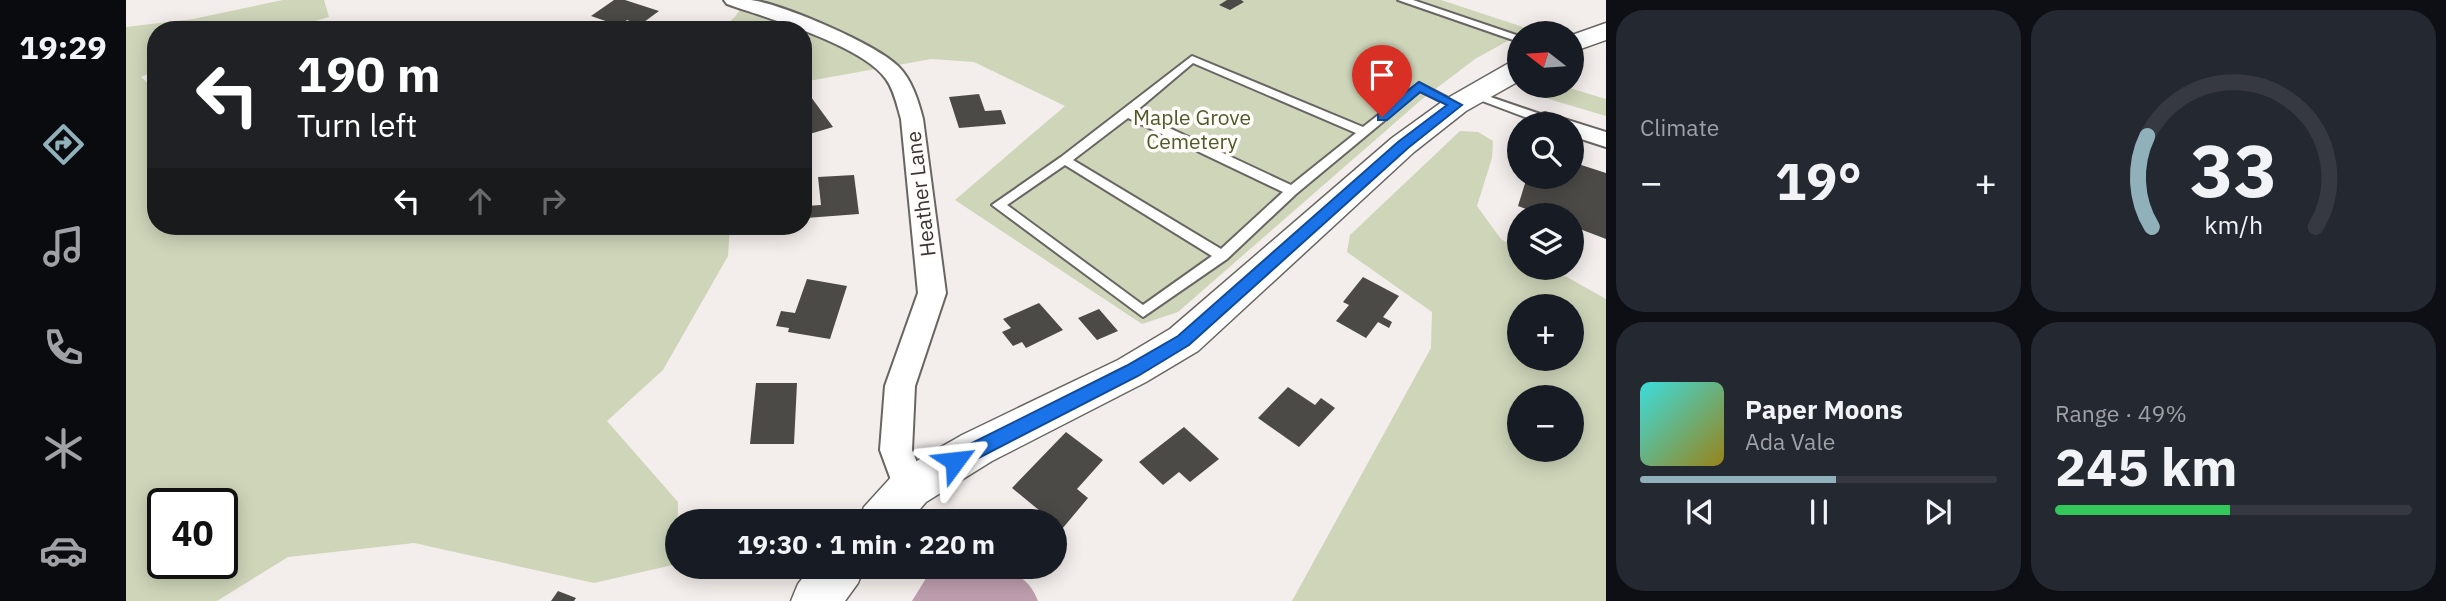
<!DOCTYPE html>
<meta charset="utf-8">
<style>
body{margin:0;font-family:"IBM Plex Sans",sans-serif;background:#242831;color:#f1f3f6;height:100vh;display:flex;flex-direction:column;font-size:26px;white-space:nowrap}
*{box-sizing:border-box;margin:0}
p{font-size:23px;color:#9ea1a6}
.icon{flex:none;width:38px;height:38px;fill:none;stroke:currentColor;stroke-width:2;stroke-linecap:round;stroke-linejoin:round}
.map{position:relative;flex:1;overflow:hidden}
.side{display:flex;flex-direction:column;gap:10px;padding:10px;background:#0d0f14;width:840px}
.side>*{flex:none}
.top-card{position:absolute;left:21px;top:21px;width:665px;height:214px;border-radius:28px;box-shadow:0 4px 18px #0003;background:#202124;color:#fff;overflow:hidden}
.needle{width:46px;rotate:287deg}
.buttons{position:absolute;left:1381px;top:21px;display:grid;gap:14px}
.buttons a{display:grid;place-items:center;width:77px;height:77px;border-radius:50%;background:#171b24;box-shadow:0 4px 18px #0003;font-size:35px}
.speed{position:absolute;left:21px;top:488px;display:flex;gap:14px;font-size:35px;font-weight:700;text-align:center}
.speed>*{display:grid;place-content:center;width:91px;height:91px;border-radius:50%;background:#171b24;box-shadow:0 4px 18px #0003;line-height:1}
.speed .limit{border:4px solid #111;border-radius:10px;background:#fff;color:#111}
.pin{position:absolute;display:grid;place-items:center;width:60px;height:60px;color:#fff;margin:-72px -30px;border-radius:50% 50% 50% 0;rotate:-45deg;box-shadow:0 0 7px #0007}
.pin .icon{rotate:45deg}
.me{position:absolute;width:77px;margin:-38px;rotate:60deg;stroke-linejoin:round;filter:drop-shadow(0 0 5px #0008)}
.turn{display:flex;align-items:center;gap:24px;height:147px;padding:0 35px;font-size:32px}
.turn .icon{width:91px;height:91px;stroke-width:2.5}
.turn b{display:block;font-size:49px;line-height:60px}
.lanes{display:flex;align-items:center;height:66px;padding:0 35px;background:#0003;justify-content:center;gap:35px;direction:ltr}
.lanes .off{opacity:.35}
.big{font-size:52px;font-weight:800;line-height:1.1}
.side .widget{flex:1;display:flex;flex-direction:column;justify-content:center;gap:10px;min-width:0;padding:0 24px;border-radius:28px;background:#242831}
.side .dial{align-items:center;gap:0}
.dial svg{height:182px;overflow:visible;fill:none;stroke:#363941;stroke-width:7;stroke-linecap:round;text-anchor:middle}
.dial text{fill:#f1f3f6;stroke:none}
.song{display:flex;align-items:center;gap:21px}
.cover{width:84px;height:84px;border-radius:10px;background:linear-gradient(135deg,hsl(180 70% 55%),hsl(50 70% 35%))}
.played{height:7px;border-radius:4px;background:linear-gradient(90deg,#90b0ba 55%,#363941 55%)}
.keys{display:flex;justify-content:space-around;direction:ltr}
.heat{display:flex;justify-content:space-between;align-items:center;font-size:38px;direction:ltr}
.charge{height:10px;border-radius:5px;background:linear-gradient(90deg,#34c759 49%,#363941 0)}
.side .tiles{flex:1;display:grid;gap:10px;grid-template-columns:repeat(2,1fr)}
.trip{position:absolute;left:539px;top:509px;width:402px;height:70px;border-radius:35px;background:#171b24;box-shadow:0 4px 18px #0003;font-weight:800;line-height:70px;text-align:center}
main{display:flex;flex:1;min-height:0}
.menu{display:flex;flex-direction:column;width:126px;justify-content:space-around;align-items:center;background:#090b0e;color:#9ea1a6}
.menu .icon{width:49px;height:49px}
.menu .current{color:#90b0ba}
.menu b{font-size:32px;color:#f1f3f6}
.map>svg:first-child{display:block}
.green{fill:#ced5b9;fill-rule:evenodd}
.water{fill:#be9eae}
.building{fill:#4b4a46}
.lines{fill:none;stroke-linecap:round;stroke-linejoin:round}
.service-casing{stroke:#696562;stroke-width:4}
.minor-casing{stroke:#696562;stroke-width:4}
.tertiary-casing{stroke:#696562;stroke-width:3}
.service{fill:#fff;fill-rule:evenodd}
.minor{fill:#fff;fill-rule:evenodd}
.tertiary{fill:#fff;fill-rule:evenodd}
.route{fill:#1a73e8;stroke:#114b97;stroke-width:2}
.labels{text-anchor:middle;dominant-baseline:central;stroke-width:7;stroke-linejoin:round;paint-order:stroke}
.park-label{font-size:21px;fill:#4f5a29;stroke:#fffcfa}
.street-label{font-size:21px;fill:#373634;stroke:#fffcfa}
</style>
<main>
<nav class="menu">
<b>19:29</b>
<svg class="icon current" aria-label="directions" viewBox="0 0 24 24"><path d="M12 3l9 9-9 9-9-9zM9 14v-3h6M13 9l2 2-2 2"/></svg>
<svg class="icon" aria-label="music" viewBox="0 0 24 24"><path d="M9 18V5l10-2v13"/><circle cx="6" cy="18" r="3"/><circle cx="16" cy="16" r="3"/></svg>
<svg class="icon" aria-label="phone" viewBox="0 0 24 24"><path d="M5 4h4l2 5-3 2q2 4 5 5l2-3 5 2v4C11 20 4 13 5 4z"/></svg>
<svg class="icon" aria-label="climate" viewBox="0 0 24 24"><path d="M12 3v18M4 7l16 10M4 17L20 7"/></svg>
<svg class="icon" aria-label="car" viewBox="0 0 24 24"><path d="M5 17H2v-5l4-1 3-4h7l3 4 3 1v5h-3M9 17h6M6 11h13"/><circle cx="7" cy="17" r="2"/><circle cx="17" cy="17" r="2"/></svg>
</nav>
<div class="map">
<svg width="1480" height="601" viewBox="0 0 1480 601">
<rect width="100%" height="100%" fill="#f3eeeb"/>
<path class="green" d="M157 0H198L203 17 159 30H30V70L15 77 30 91V226H604L602 256 537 370 481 421 552 502 551 564 468 583 288 543 162 557 91 601H0V27L67 19ZM37 504H96V564H37Z
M621 0H1315L1403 29 1349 59 1295 100 1052 312 1016 324 829 200 939 106 848 62 805 59 677 82V30H594L608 18Z
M1422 86H1437L1480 99V116L1416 97Z
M1334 131 1352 132 1367 141 1366 158 1351 206 1375 239 1393 250V268H1425L1480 299V601H1166L1305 348 1306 312 1221 252 1224 235ZM1446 306V359H1393V306ZM1446 397V450H1393V397Z"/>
<path class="water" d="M807 567C846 567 896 557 912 601H786Z"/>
<path class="building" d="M488 0H499L533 11 514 25 501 20 494 26 465 16Z
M1101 0H1115L1118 2 1104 10 1093 5Z
M853 94 859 111 875 110 880 124 833 128 823 97Z
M685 97 707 127 677 136V99Z
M1446 162 1480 173V239L1446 226V215H1416L1392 206 1401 177H1446Z
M728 175 733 214 680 218V206L695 205 692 177Z
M1237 277 1273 296 1257 317 1266 322 1263 328 1252 322 1240 338 1210 321 1223 305 1217 302Z
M681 279 721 286 704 339 662 332 663 328 650 326 655 311 669 313Z
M913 303 937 330 900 348 896 342 887 346 876 332 885 328 877 319Z
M973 309 992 331 971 340 952 318Z
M630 383H671L668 444H624Z
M1162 387 1189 405 1195 398 1209 408 1173 447 1132 418Z
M1058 427 1093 459 1064 482 1053 472 1037 485 1013 462Z
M940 432 977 460 951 489 962 498 936 529 886 488Z
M432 591 450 598 448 601H425Z"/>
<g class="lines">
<defs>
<path id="service" d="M1272 0H1287L1393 36V42Z
M1066 56 1237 127 1293 83 1336 105 1330 108 1326 107 1294 91 1170 194 1101 259 1017 317 866 205 935 157ZM1067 63 1230 133 1165 185 1009 112ZM1002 118 1157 192 1095 249 947 160ZM939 165 1086 256 1017 305 881 205Z
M1347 91 1423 117 1425 120 1423 123H1415L1343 96V92Z"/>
<path id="minor" d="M598 0C607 0 617 0 625 0 657 4 750 44 772 66 786 80 792 100 797 119L820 293 789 386 786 450 801 488 796 499 784 503 772 499 754 450 759 386 792 293 775 119C771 105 768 90 760 79 736 45 641 18 601 4Z
M1419 113 1480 132V147L1446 136V124H1410L1408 120 1411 115Z"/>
<path id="tertiary" d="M1480 23V40L1446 52V35Z
M1393 61V81L1340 111 1288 152 1072 351 1020 382 866 461 800 502 783 522H732L738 507 768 474 836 435 992 360 1044 329 1266 138 1320 99 1383 63Z
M685 567H738L732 583 719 601H665L672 584Z"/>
</defs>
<use href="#service" class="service-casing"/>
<use href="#minor" class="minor-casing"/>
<use href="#tertiary" class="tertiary-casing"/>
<use href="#service" class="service"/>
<use href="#minor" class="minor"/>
<use href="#tertiary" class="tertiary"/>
</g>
<path class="route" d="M1293 82 1336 105 1282 148 1063 345 1012 376 835 467 829 470 822 467 820 461 822 455 1000 366 1052 336 1272 142 1321 105 1294 92 1261 120H1252V114Z"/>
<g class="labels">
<g class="park-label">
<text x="1066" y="117">Maple Grove<tspan x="1066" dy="24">Cemetery</tspan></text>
</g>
<g class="street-label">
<text transform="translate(794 194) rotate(-97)">Heather Lane</text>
</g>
</g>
</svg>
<div class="buttons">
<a><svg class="needle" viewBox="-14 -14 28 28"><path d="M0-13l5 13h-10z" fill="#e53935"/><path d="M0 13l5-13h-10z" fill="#9ea1a6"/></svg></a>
<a><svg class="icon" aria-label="search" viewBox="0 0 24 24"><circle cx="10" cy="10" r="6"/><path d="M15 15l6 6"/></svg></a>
<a><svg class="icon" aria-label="layers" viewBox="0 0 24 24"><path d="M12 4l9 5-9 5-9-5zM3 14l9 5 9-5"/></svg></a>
<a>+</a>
<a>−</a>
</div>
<div class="speed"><div class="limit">40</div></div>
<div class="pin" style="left:1256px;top:117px;background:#d93025"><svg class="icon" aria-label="arrive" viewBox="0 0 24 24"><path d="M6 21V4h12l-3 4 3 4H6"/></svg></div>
<svg class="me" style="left:829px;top:461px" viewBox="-20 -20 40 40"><path d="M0-17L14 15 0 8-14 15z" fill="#1a73e8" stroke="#fff" stroke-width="4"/></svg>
<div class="trip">19:30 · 1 min · 220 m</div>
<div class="top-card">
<div class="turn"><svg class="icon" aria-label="left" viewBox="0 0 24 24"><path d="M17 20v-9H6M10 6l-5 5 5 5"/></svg><div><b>190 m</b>Turn left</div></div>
<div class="lanes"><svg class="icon" aria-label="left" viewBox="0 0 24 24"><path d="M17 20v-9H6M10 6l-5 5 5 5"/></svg><svg class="icon off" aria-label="ahead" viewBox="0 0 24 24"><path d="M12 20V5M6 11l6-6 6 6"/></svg><svg class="icon off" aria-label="right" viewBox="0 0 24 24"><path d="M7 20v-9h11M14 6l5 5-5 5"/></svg></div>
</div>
</div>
<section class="side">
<div class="tiles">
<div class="widget"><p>Climate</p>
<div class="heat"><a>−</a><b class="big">19°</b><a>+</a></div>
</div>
<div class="widget dial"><svg viewBox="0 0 100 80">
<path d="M14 69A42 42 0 1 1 86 69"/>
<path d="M14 69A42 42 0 0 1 12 29" stroke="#90b0ba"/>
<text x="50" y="56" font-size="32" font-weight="700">33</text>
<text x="50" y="72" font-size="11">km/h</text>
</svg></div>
<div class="widget">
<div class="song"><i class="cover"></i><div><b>Paper Moons</b><p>Ada Vale</p></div></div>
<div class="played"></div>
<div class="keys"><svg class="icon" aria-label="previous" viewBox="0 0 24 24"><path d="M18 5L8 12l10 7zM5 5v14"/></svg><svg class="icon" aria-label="pause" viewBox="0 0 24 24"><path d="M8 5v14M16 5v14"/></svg><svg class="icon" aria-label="next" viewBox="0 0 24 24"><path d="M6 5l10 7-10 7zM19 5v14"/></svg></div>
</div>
<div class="widget"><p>Range · 49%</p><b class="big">245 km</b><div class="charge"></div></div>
</div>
</section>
</main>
